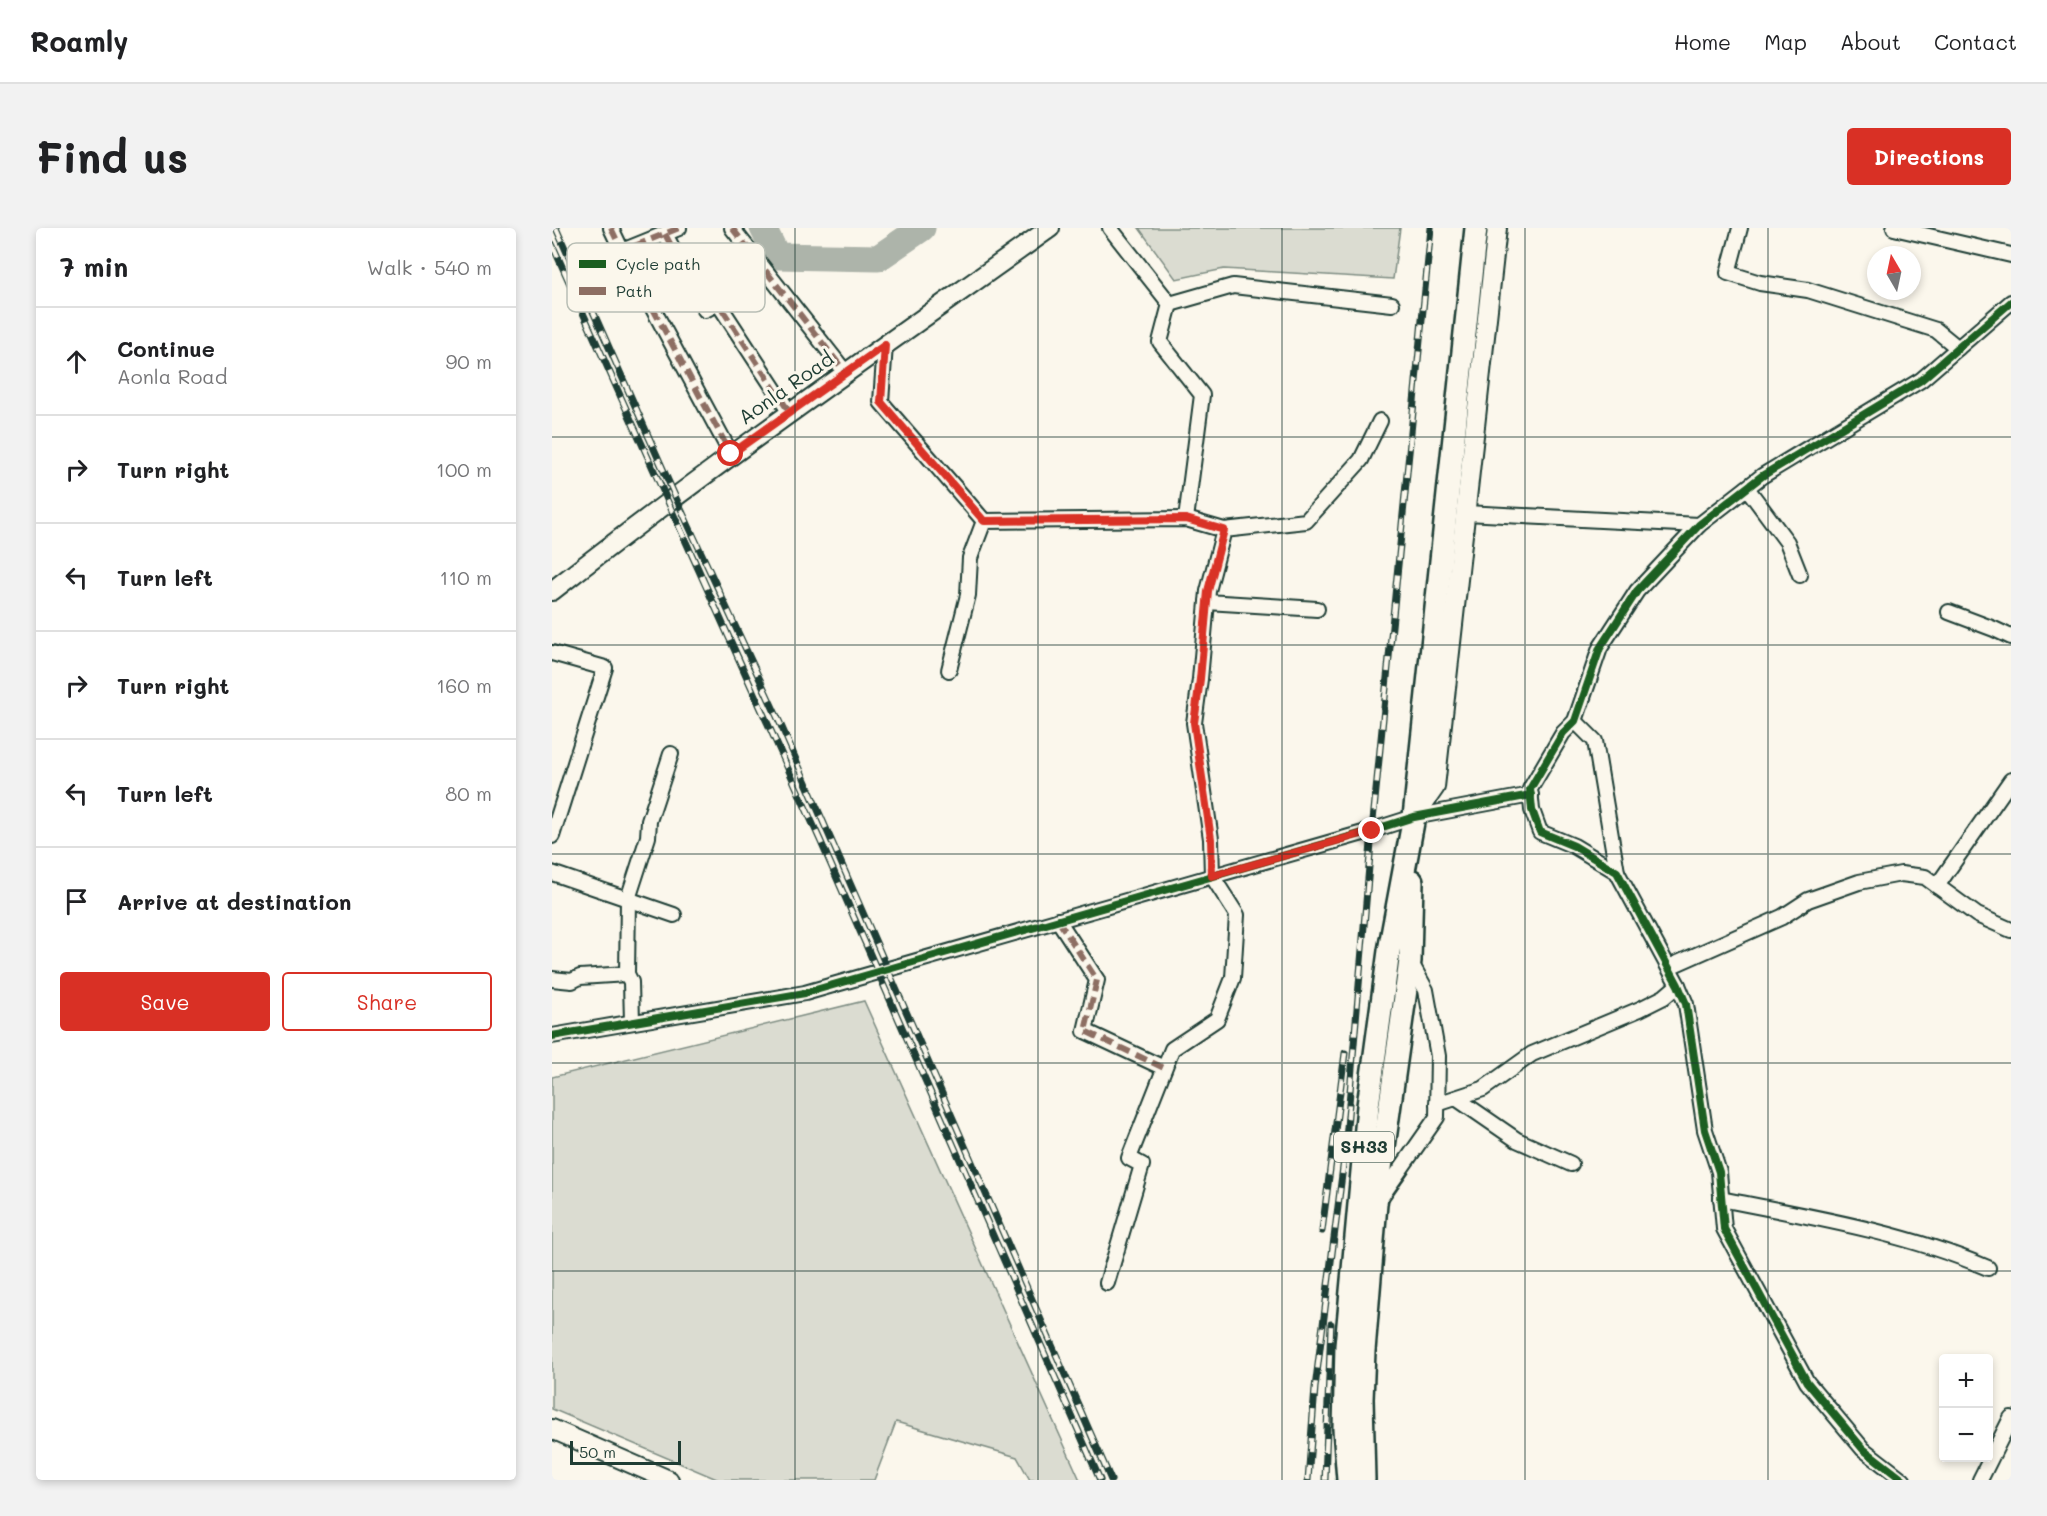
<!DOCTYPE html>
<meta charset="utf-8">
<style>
body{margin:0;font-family:Mali,sans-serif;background:#f2f2f2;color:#202124}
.controls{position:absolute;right:18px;bottom:18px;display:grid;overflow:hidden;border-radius:6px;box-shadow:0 3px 9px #0003}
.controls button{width:54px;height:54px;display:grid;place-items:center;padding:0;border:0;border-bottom:2px solid #e0e0e0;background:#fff;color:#202124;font:30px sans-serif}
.compass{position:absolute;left:1315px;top:18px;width:54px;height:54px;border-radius:50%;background:#fff;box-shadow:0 3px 9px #0003;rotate:351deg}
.scale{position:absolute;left:18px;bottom:15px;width:111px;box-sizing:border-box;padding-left:6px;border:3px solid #1f3d34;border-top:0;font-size:16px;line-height:21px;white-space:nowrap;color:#1f3d34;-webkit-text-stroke:4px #fbf7ec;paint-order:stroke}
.stop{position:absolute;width:18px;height:18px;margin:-14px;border:4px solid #d93025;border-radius:50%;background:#fff}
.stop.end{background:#d93025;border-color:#fff;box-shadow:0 2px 6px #0008}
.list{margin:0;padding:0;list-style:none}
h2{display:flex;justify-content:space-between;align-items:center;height:78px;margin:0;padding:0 24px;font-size:26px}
h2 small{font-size:20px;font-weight:400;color:#757577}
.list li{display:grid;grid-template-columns:39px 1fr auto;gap:18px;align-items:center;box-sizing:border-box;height:108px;padding:0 24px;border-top:2px solid #e0e0e0}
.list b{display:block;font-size:22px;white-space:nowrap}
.list p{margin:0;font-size:20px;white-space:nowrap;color:#757577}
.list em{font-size:20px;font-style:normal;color:#757577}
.actions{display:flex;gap:12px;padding:18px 24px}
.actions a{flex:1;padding:14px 0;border:2px solid #d93025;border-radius:6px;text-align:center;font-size:21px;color:#d93025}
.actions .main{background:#d93025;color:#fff}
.icon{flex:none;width:33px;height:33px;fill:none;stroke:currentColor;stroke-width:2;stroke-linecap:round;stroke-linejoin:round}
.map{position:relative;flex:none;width:1459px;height:1252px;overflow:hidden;border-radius:6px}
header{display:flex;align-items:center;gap:36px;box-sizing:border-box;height:84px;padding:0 30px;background:#fff;border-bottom:2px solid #e0e0e0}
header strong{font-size:28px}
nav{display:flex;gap:33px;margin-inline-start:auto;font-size:21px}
.intro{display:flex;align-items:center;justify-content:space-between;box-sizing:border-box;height:144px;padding:0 36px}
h1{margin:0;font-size:42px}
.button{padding:15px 27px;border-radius:6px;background:#d93025;color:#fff;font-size:21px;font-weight:700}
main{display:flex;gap:36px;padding:0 36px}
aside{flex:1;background:#fff;border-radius:6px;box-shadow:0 3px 9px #0003}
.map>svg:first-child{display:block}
.green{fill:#dbdcd1;stroke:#7d8c82;stroke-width:1.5}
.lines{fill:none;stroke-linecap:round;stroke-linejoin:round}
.river{stroke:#adb4aa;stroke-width:27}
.street-casing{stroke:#1f3d34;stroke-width:18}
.secondary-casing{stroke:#1f3d34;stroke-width:22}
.primary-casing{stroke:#1f3d34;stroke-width:26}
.street{stroke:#fbf7ec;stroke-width:14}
.secondary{stroke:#fbf7ec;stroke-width:18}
.primary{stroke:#fbf7ec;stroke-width:21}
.rail-casing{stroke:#1f3d34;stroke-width:7}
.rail{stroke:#fbf7ec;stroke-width:4.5;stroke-dasharray:14;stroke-linecap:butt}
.quiet{stroke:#8d6e63;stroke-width:6;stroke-dasharray:12 6;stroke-linecap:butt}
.cycleway-casing{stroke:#fbf7ec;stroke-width:11}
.cycleway{stroke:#1b5e20;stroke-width:8}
.route{stroke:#d93025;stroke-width:8}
.grid{fill:none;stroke:#1f3d34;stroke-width:1.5;stroke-opacity:0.55}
.labels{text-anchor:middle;stroke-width:6;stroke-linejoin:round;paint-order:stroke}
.shield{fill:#fbf7ec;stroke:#61756b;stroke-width:1.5}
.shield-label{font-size:18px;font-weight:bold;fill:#1f3d34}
.street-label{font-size:20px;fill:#1f3d34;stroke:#fbf7ec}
.key{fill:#fbf7ec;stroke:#b9bfb5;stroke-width:1.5}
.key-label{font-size:16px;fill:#1f3d34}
</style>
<header>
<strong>Roamly</strong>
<nav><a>Home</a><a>Map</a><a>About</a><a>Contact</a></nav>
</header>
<div class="intro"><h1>Find us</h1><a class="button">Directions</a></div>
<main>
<aside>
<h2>7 min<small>Walk · 540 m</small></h2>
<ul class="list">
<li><svg class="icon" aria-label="ahead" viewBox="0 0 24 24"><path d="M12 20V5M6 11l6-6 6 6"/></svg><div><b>Continue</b><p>Aonla Road</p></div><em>90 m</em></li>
<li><svg class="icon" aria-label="right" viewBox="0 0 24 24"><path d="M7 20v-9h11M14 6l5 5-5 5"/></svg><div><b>Turn right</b></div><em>100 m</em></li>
<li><svg class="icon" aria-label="left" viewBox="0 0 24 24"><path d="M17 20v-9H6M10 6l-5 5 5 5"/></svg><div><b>Turn left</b></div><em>110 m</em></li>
<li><svg class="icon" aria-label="right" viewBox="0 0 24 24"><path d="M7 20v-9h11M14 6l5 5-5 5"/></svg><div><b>Turn right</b></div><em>160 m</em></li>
<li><svg class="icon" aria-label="left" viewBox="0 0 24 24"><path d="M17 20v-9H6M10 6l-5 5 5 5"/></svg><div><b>Turn left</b></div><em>80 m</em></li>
<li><svg class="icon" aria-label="arrive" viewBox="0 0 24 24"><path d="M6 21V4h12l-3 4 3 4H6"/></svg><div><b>Arrive at destination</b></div></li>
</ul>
<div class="actions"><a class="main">Save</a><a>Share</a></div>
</aside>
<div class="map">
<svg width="1459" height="1252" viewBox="0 0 1459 1252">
<rect width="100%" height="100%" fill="#fbf7ec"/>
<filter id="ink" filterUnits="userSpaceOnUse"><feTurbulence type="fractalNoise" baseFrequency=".0167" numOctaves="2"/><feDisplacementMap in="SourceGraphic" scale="12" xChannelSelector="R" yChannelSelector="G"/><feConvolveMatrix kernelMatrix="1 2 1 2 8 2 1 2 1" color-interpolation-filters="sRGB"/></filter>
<g filter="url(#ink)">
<!-- green -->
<g class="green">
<polygon points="587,0 848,0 841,51 672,41 624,51"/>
<polygon points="312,773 528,1252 478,1252 465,1229 344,1194 322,1252 167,1252 0,1181 0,849"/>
</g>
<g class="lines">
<!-- river -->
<polyline class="river" points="211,0 225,28 326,30 370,0"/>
<!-- street casing -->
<g class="street-casing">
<g id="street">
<polyline points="59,0 70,23"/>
<polyline points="127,0 70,23 179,226"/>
<polyline points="180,0 294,145"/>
<polyline points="558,0 618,76 681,58 840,76"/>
<polyline points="1188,0 1176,45 1208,55 1256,62 1384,102 1406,120"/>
<polyline points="1342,0 1459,27"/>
<polyline points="113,6 153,82 166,75 238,185"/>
<polyline points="618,76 608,114 650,167 634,291"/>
<polyline points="333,117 329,174 432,293 634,291 672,302 754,293 809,232 828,193"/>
<polyline points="1195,260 1235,314 1248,347"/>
<polyline points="914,285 1147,297"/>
<polyline points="655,374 765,381"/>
<polyline points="1397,384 1442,401 1459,409"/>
<polyline points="0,425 53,440 0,608"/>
<polyline points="397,442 416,367 418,330 432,293"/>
<polyline points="1023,493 1043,513 1065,644"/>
<polyline points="0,645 122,687"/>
<polyline points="1385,658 1459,552"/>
<polyline points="506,692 545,752 533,803 612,840"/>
<polyline points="1117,739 1230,689 1256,672 1307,654 1349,646 1373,649 1425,687 1459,702"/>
<polyline points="0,751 20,753 28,749 75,746"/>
<polyline points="80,794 79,754 75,746 76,671 96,609 97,593 119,526"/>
<polyline points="0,808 253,765 818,603 862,589 979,567"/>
<polyline points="904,870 965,912 1019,936"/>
<polyline points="885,876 931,861 980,826 1088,781 1112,769 1126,757"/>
<path d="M1169,971C1260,989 1351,1004 1436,1040"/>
<polyline points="827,972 885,889 886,828 874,762 858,733"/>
<polyline points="555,1055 590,937 577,930 620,821 665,791 681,750 685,687 660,648 659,611 642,495 648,451 656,363 672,302"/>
<polyline points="1351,1252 1311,1221 1255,1154 1172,1001 1167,944 1153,902 1134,776 1126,757 1065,644 1022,618 988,604 980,582 978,561 1011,505 1023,493 1048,420 1085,363 1147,297 1210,248 1369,152 1459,74"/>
<polyline points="1428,1252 1459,1190"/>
</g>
</g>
<!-- secondary casing -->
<g class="secondary-casing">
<g id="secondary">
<path d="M0,363C162,236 331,119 498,0"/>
<polyline points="862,589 883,559 945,0"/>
<polyline points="0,1201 117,1252"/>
</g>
</g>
<!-- primary casing -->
<g class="primary-casing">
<g id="primary">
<polyline points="796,1252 792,1201 794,1118 816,878 837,723 862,589 924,0"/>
<polyline points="812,1252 810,1171 812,1123 824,976 858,733 860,653"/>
</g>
</g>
<!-- street -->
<use href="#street" class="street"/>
<!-- secondary -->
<use href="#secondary" class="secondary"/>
<!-- primary -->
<use href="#primary" class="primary"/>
<!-- rail casing -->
<g class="rail-casing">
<g id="rail">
<polyline points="4,0 123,268 228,495 559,1252"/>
<polyline points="0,16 269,614 548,1252"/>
<polyline points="770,1003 793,825"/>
<polyline points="756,1252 763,1160 793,923 820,603 879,0"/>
<polyline points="773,1252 779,1096"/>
</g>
</g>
<!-- rail -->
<use href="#rail" class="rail"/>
<!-- quiet -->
<g class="quiet">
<polyline points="59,0 70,23"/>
<polyline points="127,0 70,23 179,226"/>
<polyline points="180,0 294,145"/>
<polyline points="113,6 153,82 166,75 238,185"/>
<polyline points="506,692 545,752 533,803 612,840"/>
</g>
<!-- cycleway casing -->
<g class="cycleway-casing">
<g id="cycleway">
<polyline points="0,808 253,765 818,603 862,589 979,567"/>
<polyline points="1351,1252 1311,1221 1255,1154 1172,1001 1167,944 1153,902 1134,776 1126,757 1065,644 1022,618 988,604 980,582 978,561 1011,505 1023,493 1048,420 1085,363 1147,297 1210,248 1369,152 1459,74"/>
</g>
</g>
<!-- cycleway -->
<use href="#cycleway" class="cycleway"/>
</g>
</g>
<g class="lines" filter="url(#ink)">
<!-- route -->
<polyline class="route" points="179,226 333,117 329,174 432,293 634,291 672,302 656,363 648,451 642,495 659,611 660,648 820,603"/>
</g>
<!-- grid -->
<path class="grid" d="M243,0V1252M486,0V1252M730,0V1252M973,0V1252M1216,0V1252M0,209H1459M0,417H1459M0,626H1459M0,835H1459M0,1043H1459"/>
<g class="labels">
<!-- shield labels -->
<rect class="shield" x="782" y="904" width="60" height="30" rx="4.5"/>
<g class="shield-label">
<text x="812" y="925">SH33</text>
</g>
<!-- street labels -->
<g class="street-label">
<text transform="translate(234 160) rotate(-35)" y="7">Aonla Road</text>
</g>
</g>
<!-- legend -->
<rect x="15" y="15" width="198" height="69" rx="9" class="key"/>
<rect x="27" y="32" width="27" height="8" fill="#1b5e20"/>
<rect x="27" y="59" width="27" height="8" fill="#8d6e63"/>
<g class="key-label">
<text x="64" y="42">Cycle path</text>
<text x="64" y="69">Path</text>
</g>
</svg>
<div class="controls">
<button>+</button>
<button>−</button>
</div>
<svg class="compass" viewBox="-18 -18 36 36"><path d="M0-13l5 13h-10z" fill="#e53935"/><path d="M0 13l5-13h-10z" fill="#757577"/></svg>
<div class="scale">50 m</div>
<div class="stop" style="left:179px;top:226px"></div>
<div class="stop end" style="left:820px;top:603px"></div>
</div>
</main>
